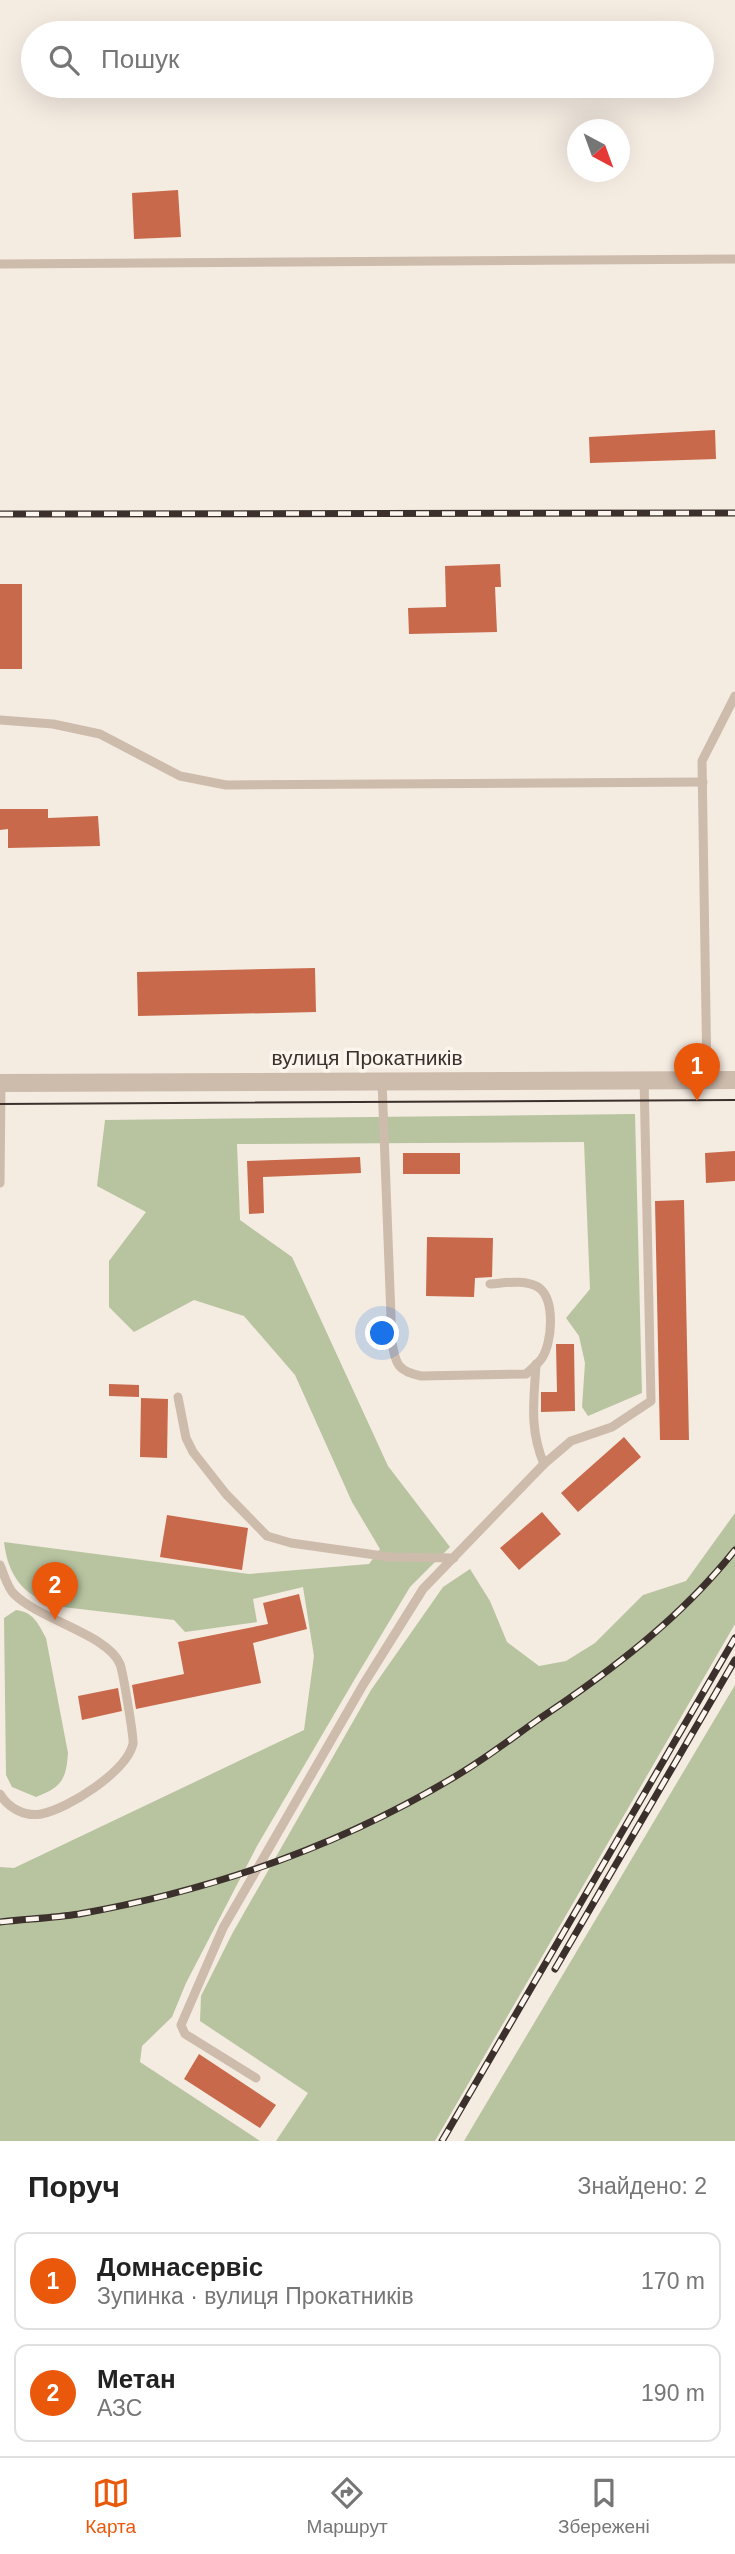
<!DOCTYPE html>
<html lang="uk">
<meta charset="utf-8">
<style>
body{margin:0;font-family:Helvetica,sans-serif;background:#f6f6f6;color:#222}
.compass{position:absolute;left:567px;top:119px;width:63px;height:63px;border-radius:50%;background:#fff;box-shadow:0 7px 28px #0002;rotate:139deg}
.you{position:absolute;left:383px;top:1334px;width:24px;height:24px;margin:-18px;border:5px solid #fff;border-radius:50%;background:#1a73e8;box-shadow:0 0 0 10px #1a73e833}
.badge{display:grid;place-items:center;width:46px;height:46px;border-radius:50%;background:#ea580c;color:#fff;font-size:23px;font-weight:700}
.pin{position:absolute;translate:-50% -58px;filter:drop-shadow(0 2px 4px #0008)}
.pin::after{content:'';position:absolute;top:37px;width:24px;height:21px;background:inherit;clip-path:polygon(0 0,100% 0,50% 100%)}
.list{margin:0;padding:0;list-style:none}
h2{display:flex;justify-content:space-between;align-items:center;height:91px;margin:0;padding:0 28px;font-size:30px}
h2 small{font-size:23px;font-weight:400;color:#767676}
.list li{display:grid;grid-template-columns:46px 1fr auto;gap:21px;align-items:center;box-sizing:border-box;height:98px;margin:0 14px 14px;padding:0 14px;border:2px solid #e0e0e0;border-radius:14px}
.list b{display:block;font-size:26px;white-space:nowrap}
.list p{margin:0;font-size:23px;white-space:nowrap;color:#767676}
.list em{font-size:23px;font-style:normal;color:#767676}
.icon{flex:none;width:38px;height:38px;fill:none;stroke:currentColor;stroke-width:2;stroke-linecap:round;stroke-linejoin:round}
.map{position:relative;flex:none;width:735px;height:2141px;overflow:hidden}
.search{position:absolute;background:#fff;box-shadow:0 7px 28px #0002;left:21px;right:21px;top:21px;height:77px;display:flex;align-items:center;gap:18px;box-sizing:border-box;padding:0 24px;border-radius:38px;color:#767676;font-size:26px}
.sheet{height:315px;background:#fff}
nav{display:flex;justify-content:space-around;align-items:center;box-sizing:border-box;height:98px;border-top:2px solid #e0e0e0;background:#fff;font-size:19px;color:#767676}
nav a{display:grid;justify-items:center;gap:4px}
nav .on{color:#ea580c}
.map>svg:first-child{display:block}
.green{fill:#b8c4a0}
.building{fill:#c8694b}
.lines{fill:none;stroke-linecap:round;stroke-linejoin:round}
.lane{stroke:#cdbbac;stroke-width:9}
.street{stroke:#cdbbac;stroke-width:18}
.tram{stroke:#3b302b;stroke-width:2}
.rail-casing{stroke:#3b302b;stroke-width:7}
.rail{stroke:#fbf5ee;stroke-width:4.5;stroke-dasharray:13;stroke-linecap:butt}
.labels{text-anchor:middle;stroke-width:7;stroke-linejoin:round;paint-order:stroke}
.street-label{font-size:21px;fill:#3b302b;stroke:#fbf5ee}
</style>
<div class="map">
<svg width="735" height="2141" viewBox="0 0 735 2141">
<rect width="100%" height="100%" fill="#f4ebe1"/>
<!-- green -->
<g class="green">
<path d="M635,1114L642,1393L588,1416L582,1407L585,1363L579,1336L566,1318L590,1289L584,1142L237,1144L240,1220L292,1257L388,1466L450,1547L410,1587L356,1677L257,1846L186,1983L172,2017L142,2046L140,2062L260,2141H0V1867L14,1868L304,1730L314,1656L303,1587L253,1599L257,1622L185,1632L174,1620L54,1606C22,1594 8,1575 4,1542L249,1574L369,1564L380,1549L352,1502L295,1375L244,1316L194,1300L134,1332L109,1307V1261L146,1212L97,1186L105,1120Z"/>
<polygon points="735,1513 735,1624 435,2141 276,2141 308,2093 200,2021 201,1996 232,1934 371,1690 443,1587 470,1569 490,1601 507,1642 539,1666 566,1661 595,1643 643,1595 686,1581"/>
<path d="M16,1610C33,1612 38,1623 46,1638L68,1753C66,1781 61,1787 36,1797L12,1787L6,1775L4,1618Z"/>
<polygon points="735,1685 735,2141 464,2141"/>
</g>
<!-- building -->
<g class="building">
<polygon points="178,190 181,237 134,239 132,193"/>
<polygon points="715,430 716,459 590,463 589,437"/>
<polygon points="500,564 501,587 495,587 497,632 409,634 408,608 446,607 445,566"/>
<rect x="0" y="584" width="22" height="85"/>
<polygon points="0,809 48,809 48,818 98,816 100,846 8,848 8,829 0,830"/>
<polygon points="315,968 316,1012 138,1016 137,972"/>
<polygon points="735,1151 735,1181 706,1183 705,1153"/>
<rect x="403" y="1153" width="57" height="21"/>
<polygon points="360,1157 361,1173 263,1177 264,1213 249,1214 247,1161"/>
<polygon points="684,1200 689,1440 660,1440 655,1201"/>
<polygon points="427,1237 493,1238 492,1277 475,1278 474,1297 426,1296"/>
<polygon points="556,1344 574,1344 575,1411 541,1412 541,1392 557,1392"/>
<polygon points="109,1384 139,1385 139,1397 109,1396"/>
<polygon points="141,1398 168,1399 167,1458 140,1457"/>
<polygon points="624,1437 641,1457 578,1512 561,1493"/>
<polygon points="542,1512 561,1534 519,1570 500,1548"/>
<polygon points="167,1515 248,1528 242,1570 160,1557"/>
<polygon points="299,1594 307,1629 253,1643 261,1683 136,1709 132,1685 184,1674 178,1642 268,1624 263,1603"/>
<polygon points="118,1688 122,1711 82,1720 78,1696"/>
<polygon points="199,2054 276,2105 260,2128 184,2079"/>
</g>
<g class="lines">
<!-- lane -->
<g class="lane">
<polyline points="0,264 735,259"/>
<polyline points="0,720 53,724 100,734 180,776 226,785 703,782"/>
<polyline points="707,1079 702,761 735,696"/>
<path d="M382,1081L392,1343C396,1365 398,1371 421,1376L526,1374C531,1369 538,1364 542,1358C552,1343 556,1299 538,1287C524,1279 506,1283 490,1284"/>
<polyline points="0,1183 1,1083"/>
<path d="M536,1364C534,1400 529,1429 544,1464"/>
<polyline points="178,1397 186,1438 193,1452 226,1494 267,1536 291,1543 390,1557 454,1558"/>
<path d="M0,1565C4,1574 7,1587 14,1594C40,1620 107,1634 120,1664C123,1672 134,1738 133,1744C126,1772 68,1809 41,1814C25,1817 8,1808 0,1794"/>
<polyline points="256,2078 185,2034 181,2025 223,1928 363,1685 423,1589 544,1464 571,1441 612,1427 651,1401 644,1078"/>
</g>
<!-- street -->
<polyline class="street" points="0,1083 735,1080"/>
<!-- tram -->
<polyline class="tram" points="0,1104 735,1100"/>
<!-- rail casing -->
<g class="rail-casing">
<g id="rail">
<polyline points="0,514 735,513"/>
<path d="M0,1922C26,1919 53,1918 79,1914C214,1890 338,1847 456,1776C485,1759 512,1738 539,1719C611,1671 681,1618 735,1550"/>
<polyline points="555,1969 735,1660"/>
<polyline points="442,2141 735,1638"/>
</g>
</g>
<!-- rail -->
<use href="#rail" class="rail"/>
</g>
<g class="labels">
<!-- street labels -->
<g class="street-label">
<text x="367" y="1065">вулиця Прокатників</text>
</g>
</g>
</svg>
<svg class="compass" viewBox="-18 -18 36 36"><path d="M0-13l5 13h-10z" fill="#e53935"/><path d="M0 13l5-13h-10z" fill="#767676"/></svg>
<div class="you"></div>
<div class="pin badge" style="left:697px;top:1101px">1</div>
<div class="pin badge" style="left:55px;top:1620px">2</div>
<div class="search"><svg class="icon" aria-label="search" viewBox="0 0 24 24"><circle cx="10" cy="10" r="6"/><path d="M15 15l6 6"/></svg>Пошук</div>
</div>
<section class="sheet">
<h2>Поруч<small>Знайдено: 2</small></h2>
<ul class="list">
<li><span class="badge">1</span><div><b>Домнасервіс</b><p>Зупинка · вулиця Прокатників</p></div><em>170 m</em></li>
<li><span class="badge">2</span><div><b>Метан</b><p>АЗС</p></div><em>190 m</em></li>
</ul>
</section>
<nav>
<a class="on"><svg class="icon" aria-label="map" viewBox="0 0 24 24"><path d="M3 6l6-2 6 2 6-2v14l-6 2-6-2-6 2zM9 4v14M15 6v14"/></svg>Карта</a>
<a><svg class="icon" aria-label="directions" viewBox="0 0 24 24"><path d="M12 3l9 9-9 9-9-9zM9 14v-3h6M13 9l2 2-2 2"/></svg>Маршрут</a>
<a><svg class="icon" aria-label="saved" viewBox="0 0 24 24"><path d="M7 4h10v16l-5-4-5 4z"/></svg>Збережені</a>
</nav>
